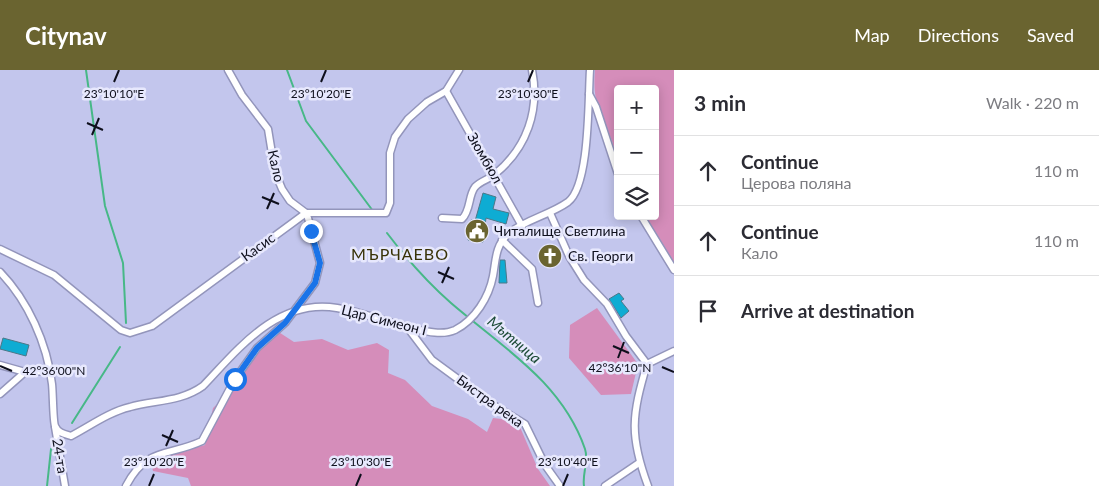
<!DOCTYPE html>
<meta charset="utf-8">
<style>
body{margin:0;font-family:Lato,sans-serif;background:#f2f2f3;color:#2b2b33}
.controls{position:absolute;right:15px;top:15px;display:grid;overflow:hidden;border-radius:5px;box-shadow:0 2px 12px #0003}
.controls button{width:45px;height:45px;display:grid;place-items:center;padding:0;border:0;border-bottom:1px solid #e1e1e2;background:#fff;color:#2b2b33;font:25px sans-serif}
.stop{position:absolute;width:15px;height:15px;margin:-11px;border:4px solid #1a73e8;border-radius:50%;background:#fff}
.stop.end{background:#1a73e8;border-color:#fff;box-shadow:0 1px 5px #0008}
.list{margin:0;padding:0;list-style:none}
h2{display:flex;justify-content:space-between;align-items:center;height:65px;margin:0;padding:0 20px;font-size:21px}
h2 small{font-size:16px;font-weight:400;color:#7c7c81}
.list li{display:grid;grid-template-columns:32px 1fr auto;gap:15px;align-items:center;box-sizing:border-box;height:70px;padding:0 20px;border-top:1px solid #e1e1e2}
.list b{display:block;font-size:19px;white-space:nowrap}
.list p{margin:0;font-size:16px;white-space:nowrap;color:#7c7c81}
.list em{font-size:16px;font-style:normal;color:#7c7c81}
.icon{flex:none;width:28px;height:28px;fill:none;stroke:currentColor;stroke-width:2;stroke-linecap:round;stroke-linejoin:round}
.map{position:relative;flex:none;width:674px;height:416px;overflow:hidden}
header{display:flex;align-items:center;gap:30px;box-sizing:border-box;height:70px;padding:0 25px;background:#6a6430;color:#fff}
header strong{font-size:24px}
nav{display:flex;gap:28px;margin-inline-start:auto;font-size:18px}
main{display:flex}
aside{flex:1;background:#fff}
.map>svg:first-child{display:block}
.green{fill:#d58dba}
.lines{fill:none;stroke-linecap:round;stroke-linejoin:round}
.stream{stroke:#47b887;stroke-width:2}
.building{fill:#0eacd3;stroke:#4b7888}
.minor-casing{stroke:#9395bb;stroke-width:9}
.minor{stroke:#fff;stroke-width:6}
.route{stroke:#1a73e8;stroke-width:6}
.ticks{fill:none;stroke:#0e0f1c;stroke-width:2}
.labels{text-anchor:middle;stroke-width:5;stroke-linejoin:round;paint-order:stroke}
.street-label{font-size:14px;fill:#0e0f1c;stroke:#e7e8fd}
.poi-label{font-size:14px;fill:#0e0f1c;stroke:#e7e8fd;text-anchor:start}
.water-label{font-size:15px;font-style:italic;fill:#1d4b37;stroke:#e7e8fd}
.quarter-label{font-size:16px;letter-spacing:1px;fill:#383207;stroke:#e7e8fd}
.ticks-label{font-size:12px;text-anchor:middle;fill:#0e0f1c;stroke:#e7e8fd;stroke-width:5;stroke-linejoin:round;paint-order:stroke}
</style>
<header>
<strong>Citynav</strong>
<nav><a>Map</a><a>Directions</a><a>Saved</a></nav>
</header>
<main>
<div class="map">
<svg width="674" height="416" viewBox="0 0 674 416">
<rect width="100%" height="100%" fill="#c3c6ed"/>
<!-- green -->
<g class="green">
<path d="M595,0H674V199L666,180L639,146H655V19H618V94C614,87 615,79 612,71C601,42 592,34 595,0Z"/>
<polygon points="597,238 638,294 631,324 601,325 569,288 570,255"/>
<polygon points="274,259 294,272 322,269 348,280 377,273 389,280 388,303 405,310 432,336 468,349 487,362 493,348 510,350 520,357 538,399 550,416 191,416 188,408 153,401 151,393 153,389 205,375 213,338 233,319 245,295"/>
</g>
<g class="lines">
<!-- stream -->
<g class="stream">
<polyline points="86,0 105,136 123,193 126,253"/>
<polyline points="287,0 306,51 373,141"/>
<path d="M387,163C406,188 427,212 451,233C502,277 562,312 585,379C589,391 582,404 584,416"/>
<polyline points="72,353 120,277"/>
<polyline points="47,416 51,379"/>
</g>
</g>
<!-- building -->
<g class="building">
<polygon points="483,123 496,127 493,139 509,143 506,154 486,148 483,172 468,170 471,150 475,151"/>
<polygon points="500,190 505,190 507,213 499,213"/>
<polygon points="619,223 624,229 621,231 629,241 621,248 609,229"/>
<polygon points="3,268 29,275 26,286 0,279"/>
</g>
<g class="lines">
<!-- minor casing -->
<g class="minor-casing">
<g id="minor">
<polyline points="446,21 522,156"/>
<polyline points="589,24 596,37 618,104"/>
<path d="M550,143L569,186L584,210L607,234L626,266L647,294C632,345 629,365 648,416"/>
<polyline points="641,146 674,200"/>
<path d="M442,148L462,149C471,140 468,126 475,117C480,111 490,109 495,104C527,78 540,40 532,0"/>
<polyline points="502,170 532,199 538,233"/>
<polyline points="0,179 54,205 121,260 130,263 152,256 306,143 386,143 390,133 390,83 395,67 408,49 427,32 446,21 459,0"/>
<path d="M0,202C28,231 47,273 52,314C53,322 53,351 55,356C58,363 64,364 71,366C90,356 109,342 130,337C155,330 181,332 203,316C239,278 278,228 337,238C362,242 386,252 411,258C424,261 442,266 455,260C475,250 489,227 493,206C496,190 495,176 508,164C524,150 550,145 568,132C590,115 588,29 590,0"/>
<polyline points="407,257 432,290 492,334 525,354 545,395 560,416"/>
<polyline points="647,294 674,281"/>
<polyline points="0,295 25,302 50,301"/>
<polyline points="0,324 25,302"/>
<polyline points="55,357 65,416"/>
<path d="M126,416C147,376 168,387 202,371L235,309L257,278L285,253L315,213L320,193L308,148L306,143L290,131L282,119L275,102L268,59L242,25L228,0"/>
<polyline points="605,416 639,393"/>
</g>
</g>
<!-- minor -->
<use href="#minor" class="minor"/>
</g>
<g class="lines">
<!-- route -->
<polyline class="route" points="235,309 257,278 285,253 315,213 320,193 311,161"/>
</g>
<!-- ticks -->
<path class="ticks" d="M114,12L119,0M321,12L326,0M528,12L533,0M87,53L103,60M92,65L99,48M262,127L279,134M267,139L274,123M438,202L454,209M442,213L449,197M613,276L629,283M618,288L624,272M0,296L12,301M662,297L674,302M162,365L178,372M166,376L173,360M149,416L154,404M356,416L361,404M563,416L568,404"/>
<!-- icons -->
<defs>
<g id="civic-disc" transform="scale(1.25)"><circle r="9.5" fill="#6a6430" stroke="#e7e8fd"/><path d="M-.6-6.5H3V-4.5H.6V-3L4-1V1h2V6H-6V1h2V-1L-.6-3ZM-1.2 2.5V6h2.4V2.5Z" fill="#fff"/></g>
<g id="church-disc" transform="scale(1.25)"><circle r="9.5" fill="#6a6430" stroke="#e7e8fd"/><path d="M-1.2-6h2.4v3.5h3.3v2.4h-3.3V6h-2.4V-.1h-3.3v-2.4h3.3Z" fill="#fff"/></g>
</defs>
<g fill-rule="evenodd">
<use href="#civic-disc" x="477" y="161"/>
<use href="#church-disc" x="550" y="186"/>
</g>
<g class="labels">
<!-- street labels -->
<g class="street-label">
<text transform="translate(485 88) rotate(60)" y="5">Зюмбюл</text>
<text transform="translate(276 96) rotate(77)" y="5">Кало</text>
<text transform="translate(258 177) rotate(-36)" y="5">Касис</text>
<text transform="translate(384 250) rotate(14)" y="5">Цар Симеон I</text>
<text transform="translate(490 331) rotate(36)" y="5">Бистра река</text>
<text transform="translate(60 386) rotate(81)" y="5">24-та</text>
</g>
<!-- poi labels -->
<g class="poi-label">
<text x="494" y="166">Читалище Светлина</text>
<text x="568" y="191">Св. Георги</text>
</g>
<!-- water labels -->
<g class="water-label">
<text transform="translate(514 270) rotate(40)" y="5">Мътница</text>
</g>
<!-- quarter labels -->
<g class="quarter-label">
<text x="400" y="190">МЪРЧАЕВО</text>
</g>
</g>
<g class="ticks-label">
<text x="114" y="28">23°10'10"E</text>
<text x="321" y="28">23°10'20"E</text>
<text x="528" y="28">23°10'30"E</text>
<text x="620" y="302">42°36'10"N</text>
<text x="54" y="305">42°36'00"N</text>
<text x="154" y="396">23°10'20"E</text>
<text x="361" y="396">23°10'30"E</text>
<text x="568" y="396">23°10'40"E</text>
</g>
</svg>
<div class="controls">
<button>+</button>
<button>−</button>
<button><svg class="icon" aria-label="layers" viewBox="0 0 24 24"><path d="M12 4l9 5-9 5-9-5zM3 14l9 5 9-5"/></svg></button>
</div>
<div class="stop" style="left:235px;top:309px"></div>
<div class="stop end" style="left:311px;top:161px"></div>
</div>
<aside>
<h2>3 min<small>Walk · 220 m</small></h2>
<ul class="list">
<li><svg class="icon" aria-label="ahead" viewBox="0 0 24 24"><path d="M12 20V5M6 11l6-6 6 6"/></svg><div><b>Continue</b><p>Церова поляна</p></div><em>110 m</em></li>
<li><svg class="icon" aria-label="ahead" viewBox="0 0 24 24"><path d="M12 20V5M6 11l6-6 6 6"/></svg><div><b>Continue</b><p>Кало</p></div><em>110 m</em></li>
<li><svg class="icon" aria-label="arrive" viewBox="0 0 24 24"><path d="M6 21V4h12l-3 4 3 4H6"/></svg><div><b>Arrive at destination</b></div></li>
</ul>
</aside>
</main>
